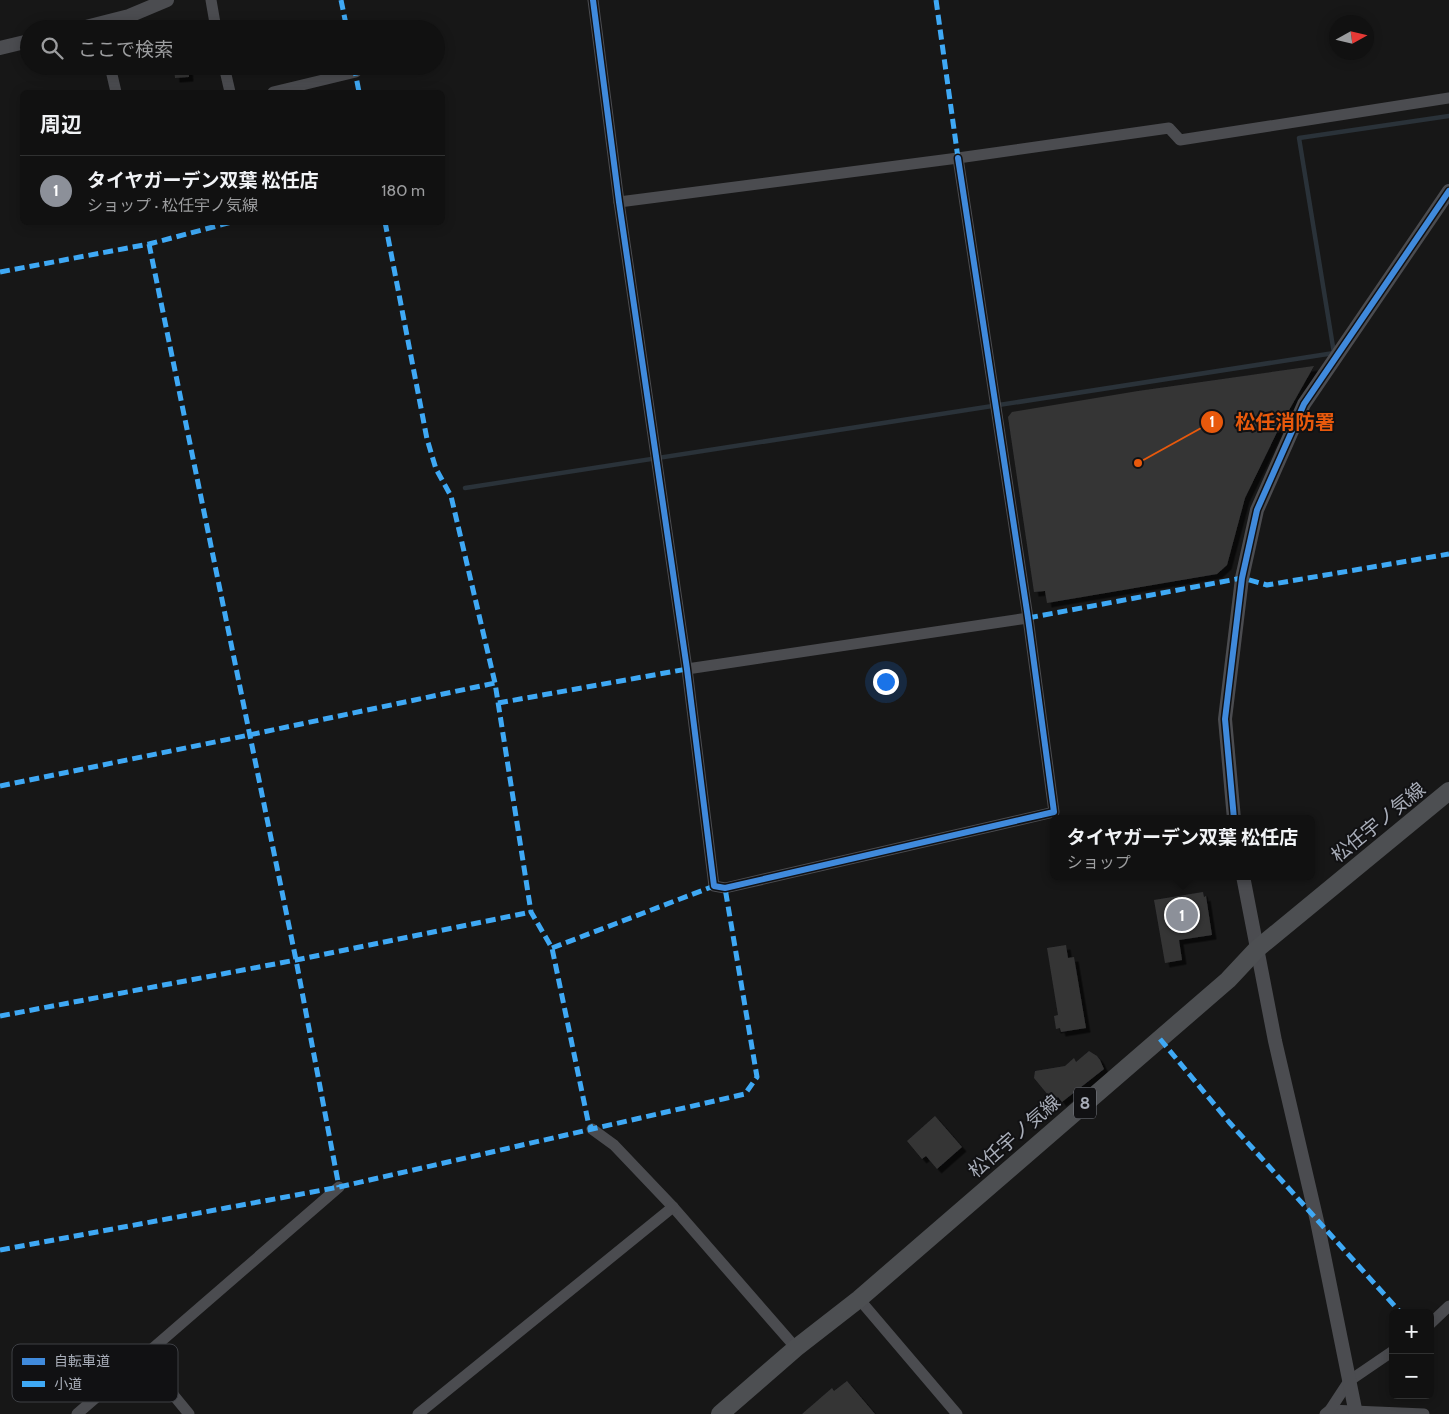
<!DOCTYPE html>
<html lang="ja">
<meta charset="utf-8">
<style>
body{margin:0;font-family:Cabin,"Noto Sans JP",sans-serif;background:#1e1f1f;color:#f1f3f6}
.controls{position:absolute;right:15px;bottom:15px;display:grid;overflow:hidden;border-radius:8px;box-shadow:0 2px 12px #0003}
.controls button{width:45px;height:45px;display:grid;place-items:center;padding:0;border:0;border-bottom:1px solid #303131;background:#111;color:#f1f3f6;font:25px sans-serif}
.compass{position:absolute;left:1329px;top:15px;width:45px;height:45px;border-radius:50%;background:#111;box-shadow:0 2px 12px #0003;rotate:82deg}
.you{position:absolute;left:885px;top:681px;width:18px;height:18px;margin:-12px;border:4px solid #fff;border-radius:50%;background:#1a73e8;box-shadow:0 0 0 8px #1a73e833}
.badge{display:grid;place-items:center;width:32px;height:32px;border-radius:50%;background:#8c9099;color:#fff;font-size:16px;font-weight:700}
.pin{position:absolute;translate:-50% -50%;border:2px solid #fff;box-shadow:0 1px 5px #0006}
.popup{position:absolute;left:1050px;top:815px;width:265px;height:65px;box-sizing:border-box;display:grid;place-content:center;border-radius:8px;background:#111;filter:drop-shadow(0 1px 4px #0005);font-size:16px;white-space:nowrap;color:#9c9d9f}
.popup b{font-size:19px;color:#f1f3f6}
.popup::after{content:'';position:absolute;left:50%;top:100%;margin-left:-10px;border:10px solid transparent;border-top-color:#111}
.list{margin:0;padding:0;list-style:none}
h2{display:flex;justify-content:space-between;align-items:center;height:65px;margin:0;padding:0 20px;font-size:21px}
h2 small{font-size:16px;font-weight:400;color:#9c9d9f}
.list li{display:grid;grid-template-columns:32px 1fr auto;gap:15px;align-items:center;box-sizing:border-box;height:70px;padding:0 20px;border-top:1px solid #303131}
.list b{display:block;font-size:19px;white-space:nowrap}
.list p{margin:0;font-size:16px;white-space:nowrap;color:#9c9d9f}
.list em{font-size:16px;font-style:normal;color:#9c9d9f}
.icon{flex:none;width:28px;height:28px;fill:none;stroke:currentColor;stroke-width:2;stroke-linecap:round;stroke-linejoin:round}
.map{position:relative;flex:none;width:1449px;height:1414px;overflow:hidden}
.search{position:absolute;background:#111;box-shadow:0 2px 12px #0003;left:20px;top:20px;width:425px;height:55px;display:flex;align-items:center;gap:12px;box-sizing:border-box;padding:0 18px;border-radius:28px;color:#9c9d9f;font-size:19px}
.panel{position:absolute;background:#111;box-shadow:0 2px 12px #0003;left:20px;top:90px;width:425px;height:135px;border-radius:8px}
.map>svg:first-child{display:block}
.lines{fill:none;stroke-linecap:round;stroke-linejoin:round}
.stream{stroke:#2a3239;stroke-width:4.5}
.building{fill:#353536;filter:url(#shadow)}
.minor{stroke:#4b4c50;stroke-width:11}
.tertiary{stroke:#4b4c50;stroke-width:14}
.primary{stroke:#4d4f52;stroke-width:18}
.quiet{stroke:#3fa9f5;stroke-width:5;stroke-dasharray:10 5;stroke-linecap:butt}
.cycleway-casing{stroke:#111113;stroke-width:9}
.cycleway{stroke:#408adc;stroke-width:6}
.labels{text-anchor:middle;stroke-width:4;stroke-linejoin:round;paint-order:stroke}
.shield{fill:#111113;stroke:#7b7e86;stroke-width:1}
.shield-label{font-size:18px;font-weight:bold;fill:#a8adb8}
.street-label{font-size:19px;fill:#a8adb8;stroke:#111113}
.key{fill:#111113;stroke:#3e4045;stroke-width:1}
.key-label{font-size:14px;fill:#a8adb8}
.leader{fill:none;stroke:#e8590c;stroke-width:2}
.callout-dot{fill:#e8590c;stroke:#111113;stroke-width:2}
.mark-label{font-size:15px;text-anchor:middle;font-weight:bold;fill:#fff}
.callout-label{font-size:20px;text-anchor:middle;font-weight:bold;fill:#e8590c;stroke:#111113;stroke-width:4;stroke-linejoin:round;paint-order:stroke}
</style>
<div class="map">
<svg width="1449" height="1414" viewBox="0 0 1449 1414">
<defs>
<filter id="shadow"><feDropShadow dx="4.5" dy="4.5" stdDeviation="0" flood-color="#0009"/></filter>
</defs>
<rect width="100%" height="100%" fill="#171717"/>
<g class="lines">
<!-- stream -->
<polyline class="stream" points="465,488 1334,353 1299,138 1449,116"/>
</g>
<!-- building -->
<g class="building">
<polygon points="174,66 188,66 189,77 175,78"/>
<polygon points="1314,366 1279,428 1245,498 1227,565 1217,574 1047,603 1045,591 1034,592 1008,417 1012,412 1138,391"/>
<polygon points="1203,892 1204,897 1206,896 1212,935 1179,940 1182,960 1165,963 1154,900"/>
<polygon points="1066,945 1068,958 1074,957 1086,1028 1061,1032 1060,1028 1056,1029 1054,1016 1058,1015 1047,948"/>
<polygon points="1089,1051 1097,1056 1100,1060 1104,1069 1062,1102 1058,1097 1053,1101 1034,1078 1035,1071 1065,1066 1074,1058 1076,1062"/>
<polygon points="935,1116 962,1147 937,1169 926,1156 922,1159 907,1141"/>
<polygon points="847,1381 875,1414 802,1414 832,1388 834,1391"/>
</g>
<g class="lines">
<!-- minor -->
<g class="minor">
<polyline points="211,0 216,29"/>
<polyline points="593,0 619,202 687,669 714,886 725,888 1054,812 1028,618 958,158"/>
<polyline points="110,66 116,92"/>
<polyline points="224,66 230,92"/>
<polyline points="273,92 356,72"/>
<polyline points="619,202 958,158 1169,128 1180,140 1449,98"/>
<polyline points="687,669 1028,618"/>
<polyline points="592,1129 614,1145 673,1207 796,1348"/>
<polyline points="859,1299 957,1414"/>
<polyline points="1430,1324 1449,1306"/>
<polyline points="143,1358 189,1414"/>
<polyline points="1330,1410 1424,1414"/>
<polyline points="77,1414 339,1187"/>
<polyline points="418,1414 673,1207"/>
<polyline points="1325,1414 1330,1410 1349,1381 1393,1351"/>
</g>
<!-- tertiary -->
<g class="tertiary">
<polyline points="78,29 129,16 167,0"/>
<polyline points="0,48 29,41"/>
<polyline points="1234,819 1225,719 1242,578 1257,510 1304,404 1449,191"/>
<polyline points="1243,876 1275,1041 1317,1221 1356,1414"/>
</g>
<!-- primary -->
<polyline class="primary" points="720,1414 796,1348 859,1299 1228,980 1257,949 1449,791"/>
<!-- quiet -->
<g class="quiet">
<polyline points="341,0 347,29"/>
<polyline points="936,0 958,158"/>
<polyline points="354,66 359,92"/>
<polyline points="385,222 427,439 436,469 451,496 495,683 531,912 552,948 588,1121 592,1129"/>
<polyline points="149,244 296,960 339,1187"/>
<polyline points="0,272 149,244 232,222"/>
<polyline points="1028,618 1242,578 1267,585 1449,554"/>
<polyline points="498,703 687,669"/>
<polyline points="0,786 249,735 495,683"/>
<polyline points="552,948 714,886"/>
<polyline points="0,1016 296,960 531,912"/>
<polyline points="1160,1039 1229,1122 1401,1313"/>
<polyline points="0,1250 339,1187 745,1094 757,1077 725,888"/>
</g>
<!-- cycleway casing -->
<g class="cycleway-casing">
<g id="cycleway">
<polyline points="593,0 619,202 687,669 714,886 725,888 1054,812 1028,618 958,158"/>
<polyline points="1234,819 1225,719 1242,578 1257,510 1304,404 1449,191"/>
</g>
</g>
<!-- cycleway -->
<use href="#cycleway" class="cycleway"/>
</g>
<g class="labels">
<!-- shield labels -->
<rect class="shield" x="1074" y="1087.5" width="22" height="31" rx="4"/>
<g class="shield-label">
<text x="1085" y="1109">8</text>
</g>
<!-- street labels -->
<g class="street-label">
<text transform="translate(1378 822) rotate(-39)" y="7">松任宇ノ気線</text>
<text transform="translate(1014 1136) rotate(-41)" y="7">松任宇ノ気線</text>
</g>
</g>
<!-- legend -->
<rect x="12" y="1344" width="166" height="58" rx="8" class="key"/>
<rect x="22" y="1358" width="23" height="7" fill="#408adc"/>
<rect x="22" y="1381" width="23" height="6" fill="#3fa9f5"/>
<g class="key-label">
<text x="54" y="1366">自転車道</text>
<text x="54" y="1389">小道</text>
</g>
<!-- callouts -->
<path class="leader" d="M1138 463L1212 422"/>
<g class="callout-dot">
<circle cx="1138" cy="463" r="5"/>
<circle cx="1212" cy="422" r="12"/>
</g>
<g class="mark-label">
<text x="1212" y="427">1</text>
</g>
<g class="callout-label">
<text x="1285" y="429">松任消防署</text>
</g>
</svg>
<div class="controls">
<button>+</button>
<button>−</button>
</div>
<svg class="compass" viewBox="-18 -18 36 36"><path d="M0-13l5 13h-10z" fill="#e53935"/><path d="M0 13l5-13h-10z" fill="#9c9d9f"/></svg>
<div class="you"></div>
<div class="pin badge" style="left:1182px;top:915px">1</div>
<div class="popup"><b>タイヤガーデン双葉 松任店</b>ショップ</div>
<div class="search"><svg class="icon" aria-label="search" viewBox="0 0 24 24"><circle cx="10" cy="10" r="6"/><path d="M15 15l6 6"/></svg>ここで検索</div>
<section class="panel">
<h2>周辺<small></small></h2>
<ul class="list">
<li><span class="badge">1</span><div><b>タイヤガーデン双葉 松任店</b><p>ショップ · 松任宇ノ気線</p></div><em>180 m</em></li>
</ul>
</section>
</div>
